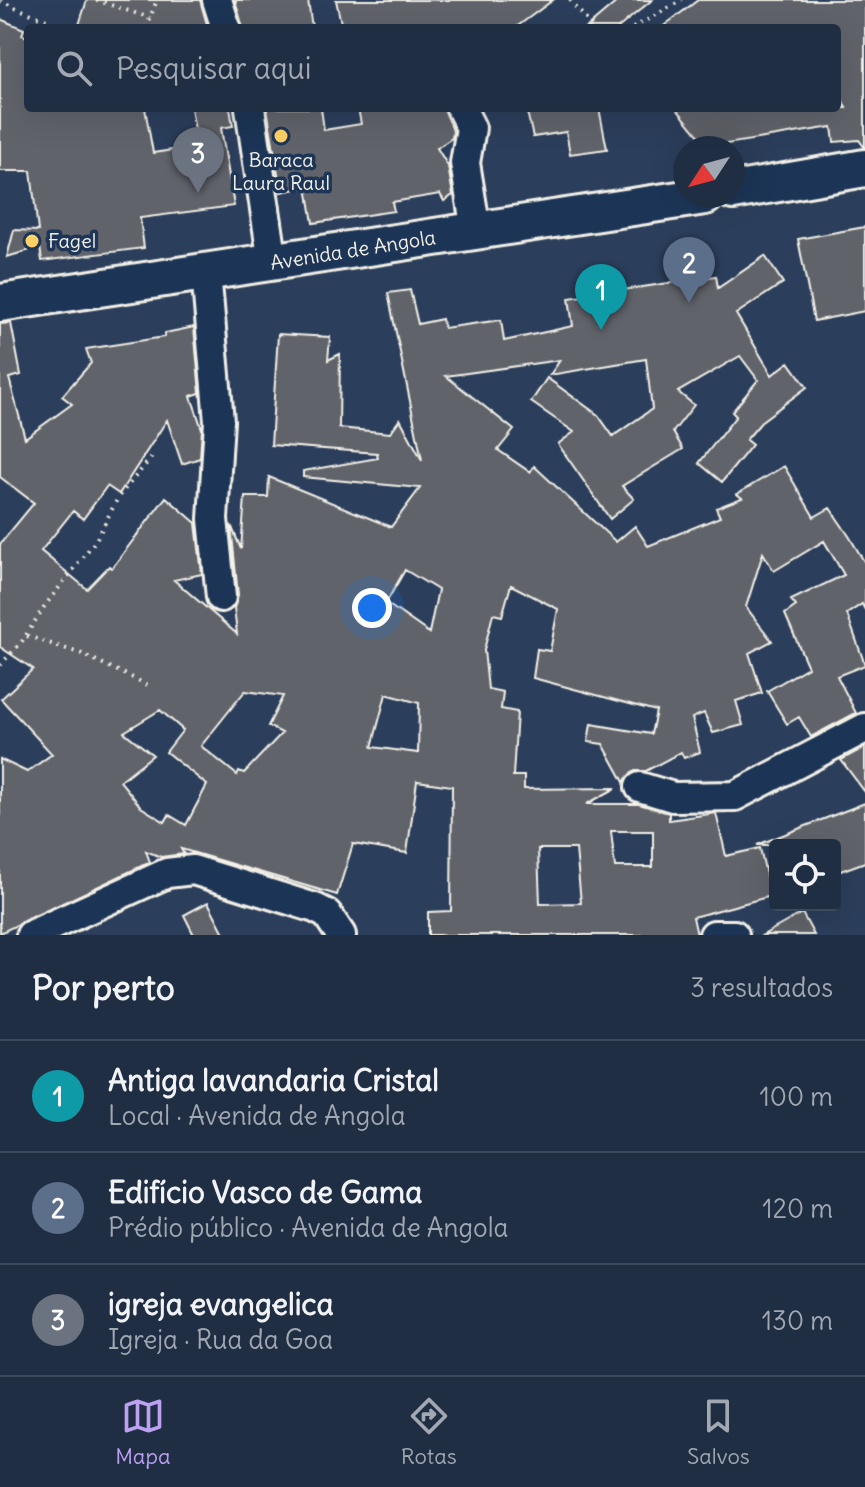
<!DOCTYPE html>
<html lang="pt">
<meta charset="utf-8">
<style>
body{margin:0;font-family:Delius,sans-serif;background:#2d3a4f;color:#f1f3f6}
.controls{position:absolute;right:24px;bottom:24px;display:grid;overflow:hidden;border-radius:8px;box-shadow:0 8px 32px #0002}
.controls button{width:72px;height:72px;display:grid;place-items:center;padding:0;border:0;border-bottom:2px solid #3d4a5d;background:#202e44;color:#f1f3f6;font:40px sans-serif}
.compass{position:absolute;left:673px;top:136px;width:72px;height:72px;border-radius:50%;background:#202e44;box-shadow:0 8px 32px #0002;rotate:234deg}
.you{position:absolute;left:372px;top:608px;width:28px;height:28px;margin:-20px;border:6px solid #fff;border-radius:50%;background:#1a73e8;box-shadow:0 0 0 12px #1a73e833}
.badge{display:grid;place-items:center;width:52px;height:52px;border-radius:50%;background:#bca0f2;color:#fff;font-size:26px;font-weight:700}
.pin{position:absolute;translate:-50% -66px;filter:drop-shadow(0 2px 4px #0008)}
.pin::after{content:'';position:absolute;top:42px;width:28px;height:24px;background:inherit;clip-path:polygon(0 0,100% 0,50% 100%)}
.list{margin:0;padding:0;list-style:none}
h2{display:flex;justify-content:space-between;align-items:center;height:104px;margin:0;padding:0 32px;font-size:34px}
h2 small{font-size:26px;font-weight:400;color:#a2a8b2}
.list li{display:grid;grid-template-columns:52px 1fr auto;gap:24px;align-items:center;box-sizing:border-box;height:112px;padding:0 32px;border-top:2px solid #3d4a5d}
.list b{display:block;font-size:30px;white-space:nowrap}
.list p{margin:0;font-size:26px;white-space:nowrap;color:#a2a8b2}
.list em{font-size:26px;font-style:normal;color:#a2a8b2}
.icon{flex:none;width:44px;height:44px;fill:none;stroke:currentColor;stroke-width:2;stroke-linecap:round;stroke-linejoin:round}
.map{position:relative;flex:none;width:865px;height:935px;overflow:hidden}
.search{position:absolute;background:#202e44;box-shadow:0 8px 32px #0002;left:24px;right:24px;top:24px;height:88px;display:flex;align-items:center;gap:20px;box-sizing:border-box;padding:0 28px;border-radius:8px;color:#a2a8b2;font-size:30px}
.sheet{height:440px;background:#202e44}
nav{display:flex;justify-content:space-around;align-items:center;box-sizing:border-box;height:112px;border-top:2px solid #3d4a5d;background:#202e44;font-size:22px;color:#a2a8b2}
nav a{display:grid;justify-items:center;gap:4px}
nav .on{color:#bca0f2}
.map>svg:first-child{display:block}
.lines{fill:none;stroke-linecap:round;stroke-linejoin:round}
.stream{stroke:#87a0ad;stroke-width:7}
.building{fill:#61646b;stroke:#f4f1e8;stroke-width:2;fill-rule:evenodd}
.minor-casing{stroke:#f4f1e8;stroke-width:34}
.major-casing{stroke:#f4f1e8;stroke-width:42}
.path{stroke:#f4f1e8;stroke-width:4;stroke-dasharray:2 6;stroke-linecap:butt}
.minor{stroke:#1d3557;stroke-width:28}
.major{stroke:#1d3557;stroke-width:36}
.poi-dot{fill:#ffd166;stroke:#1d3557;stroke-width:3}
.labels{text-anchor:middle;stroke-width:7;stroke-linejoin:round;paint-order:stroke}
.poi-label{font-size:20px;fill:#f4f1e8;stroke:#1d3557}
.street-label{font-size:20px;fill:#f4f1e8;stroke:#1d3557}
</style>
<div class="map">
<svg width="865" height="935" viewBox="0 0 865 935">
<rect width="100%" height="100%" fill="#2b3e5b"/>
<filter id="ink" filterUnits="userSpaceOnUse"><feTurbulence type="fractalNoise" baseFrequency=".0125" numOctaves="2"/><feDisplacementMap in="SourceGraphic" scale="16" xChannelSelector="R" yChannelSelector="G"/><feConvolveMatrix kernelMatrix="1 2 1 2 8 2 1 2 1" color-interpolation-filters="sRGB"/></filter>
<g filter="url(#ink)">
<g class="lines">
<!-- stream -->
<polyline class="stream" points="264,108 274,170"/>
</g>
<!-- building -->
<g class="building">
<polygon points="87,0 200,0 208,28 78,28"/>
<polygon points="235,0 308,0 312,28 243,28"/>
<polygon points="336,0 553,0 515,28 342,28"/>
<polygon points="619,0 652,0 618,28 586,28"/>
<polygon points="698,0 865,0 865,148 859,140 834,142 832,127 708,147 676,108 846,108 837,88 837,28 661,28"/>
<polygon points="0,19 24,29 22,35 28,37 28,108 145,108 153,153 198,146 191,108 230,108 233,126 221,128 234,206 140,218 144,248 42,261 40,247 7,257 14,230 38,231 31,171 0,171"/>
<polygon points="267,108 321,108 324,130 361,124 358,108 444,108 453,131 452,138 437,148 448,166 453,195 444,201 440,194 392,202 394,211 313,223 307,187 281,192"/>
<polygon points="526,108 599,108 607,149 570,154 566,132 533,137"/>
<polygon points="865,227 865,311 814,321 798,239"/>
<path d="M765,256L783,283L736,314L772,375L789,362L807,387L763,420L746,440L752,445L722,482L699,463L736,416L732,412L758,380L740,356L678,392L694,405L673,432L683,449L622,486L634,499L610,519L558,444L574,432L531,402L547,378L598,415L613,436L652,409L646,359L550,375L560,360L446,376L514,430L498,450L530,472L534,466L616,542L635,526L648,546L720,517L716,508L742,498L737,494L784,466L814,517L830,508L849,536L865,563V610L862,604L847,614L865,665L837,676L856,713L811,737L799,717L787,724L767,691L808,667L785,614L796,606L791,600L844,575L824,541L774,571L763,553L746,607L772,641L749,653L762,693L736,701L743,725L713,733L704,713L692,718L700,752L684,758L681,752L646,771H635L624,782L603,744L588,742L591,724L651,734L656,711L533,678L537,649L550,651L558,609L511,585L502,616L493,614L484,650L488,689L503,692L501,709L517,712L513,776H524V789L616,788L587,804H639L669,813V820L716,813L726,856L760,848L771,896L693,917L697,935H428V912L451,911L452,786L417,781L407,853L353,844L337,895L181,849L184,854L161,857L146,851L150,862L0,933V759L27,772L52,754L1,699L33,669L0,647V544L34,503L0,477V324L11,323L21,375L9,378L25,438L72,404L62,396L91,363L86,349L165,337V333L194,327L200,393L191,396L202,429L200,458L182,464L167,420L119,494L107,486L83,519L73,511L41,551L87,589L109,566L112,568L166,497L196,523L202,574L174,580L237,634L234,608L238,595L231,525L241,549L245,497H268L269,477L391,527L420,488L303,477V471L378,458L377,453L271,445L278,334L330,337L328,360L340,354L339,428L390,433L400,419L422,460L388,293L410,290L418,324L442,319L444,328L501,320L504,341L573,326L569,298L716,276L718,288ZM405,570L438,590L429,633L386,603ZM245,691L283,696L268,726L282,733L244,773L239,771L237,775L201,746ZM386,694L419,703L418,753L372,747ZM160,710L183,730L166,752L207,785L186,825L169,815L165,822L141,807L120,781L153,755L124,732ZM611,831H653V867H615ZM538,849H576L581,903L540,904Z"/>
<polygon points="865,747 865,792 841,760"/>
<polygon points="865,803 865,862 835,873 835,845 757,845"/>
<polygon points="208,902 225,935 194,935 184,915"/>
<polygon points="802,913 814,935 763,935"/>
</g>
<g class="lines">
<!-- minor casing -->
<g class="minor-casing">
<g id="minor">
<polyline points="217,0 226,28"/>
<polyline points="250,108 273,263"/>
<polyline points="461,108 471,128 465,163 476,231"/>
<polyline points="206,272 219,421 213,519 221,597"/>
<polyline points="640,787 673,797 735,796 865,728"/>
<polyline points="31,935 167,873 193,870 315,908 327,914 341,935"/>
<polyline points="714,935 734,935"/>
</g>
</g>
<!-- major casing -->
<g class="major-casing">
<g id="major">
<polyline points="733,191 865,168"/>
<polyline points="0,303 705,196"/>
</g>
</g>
<!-- path -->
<g class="path">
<polyline points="96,0 150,18"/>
<polyline points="570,0 593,28"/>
<polyline points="0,1 61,26"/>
<polyline points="146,28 157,0"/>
<polyline points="633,28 682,0"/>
<polyline points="27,636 82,654 150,686"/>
<polyline points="0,665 21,643 44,607 96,540 119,496 152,457"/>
</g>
<!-- minor -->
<use href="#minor" class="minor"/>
<!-- major -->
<use href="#major" class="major"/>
</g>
</g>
<!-- markers -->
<g class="poi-dot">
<circle cx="281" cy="136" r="8"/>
<circle cx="32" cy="241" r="8"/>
</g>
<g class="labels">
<!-- poi labels -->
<g class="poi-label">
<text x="281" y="167">Baraca<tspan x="281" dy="23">Laura Raul</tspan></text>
<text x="48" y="248" text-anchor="start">Fagel</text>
</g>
<!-- street labels -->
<g class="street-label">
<text transform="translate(353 250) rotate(-9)" y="7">Avenida de Angola</text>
</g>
</g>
</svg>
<div class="controls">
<button><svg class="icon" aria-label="locate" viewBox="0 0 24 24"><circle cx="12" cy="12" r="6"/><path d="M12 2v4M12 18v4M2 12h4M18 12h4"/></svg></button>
</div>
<svg class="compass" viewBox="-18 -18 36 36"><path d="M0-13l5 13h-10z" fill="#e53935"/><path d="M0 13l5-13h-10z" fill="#a2a8b2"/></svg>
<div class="you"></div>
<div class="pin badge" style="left:601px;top:330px;background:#0f9aa8">1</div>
<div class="pin badge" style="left:689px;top:303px;background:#5c6f8a">2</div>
<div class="pin badge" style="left:198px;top:193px;background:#6b7280">3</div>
<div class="search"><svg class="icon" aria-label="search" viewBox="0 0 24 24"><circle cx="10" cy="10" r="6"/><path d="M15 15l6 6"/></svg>Pesquisar aqui</div>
</div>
<section class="sheet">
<h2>Por perto<small>3 resultados</small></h2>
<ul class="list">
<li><span class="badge" style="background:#0f9aa8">1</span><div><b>Antiga lavandaria Cristal</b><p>Local · Avenida de Angola</p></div><em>100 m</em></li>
<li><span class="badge" style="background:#5c6f8a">2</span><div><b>Edifício Vasco de Gama</b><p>Prédio público · Avenida de Angola</p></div><em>120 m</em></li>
<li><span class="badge" style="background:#6b7280">3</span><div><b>igreja evangelica</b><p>Igreja · Rua da Goa</p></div><em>130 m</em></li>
</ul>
</section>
<nav>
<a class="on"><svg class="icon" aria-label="map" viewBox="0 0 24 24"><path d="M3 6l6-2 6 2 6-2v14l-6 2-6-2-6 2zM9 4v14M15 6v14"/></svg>Mapa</a>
<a><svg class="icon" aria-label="directions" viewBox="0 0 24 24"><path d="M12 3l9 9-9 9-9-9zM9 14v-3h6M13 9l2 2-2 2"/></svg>Rotas</a>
<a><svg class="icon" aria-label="saved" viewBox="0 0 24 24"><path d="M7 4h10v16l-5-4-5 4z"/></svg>Salvos</a>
</nav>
